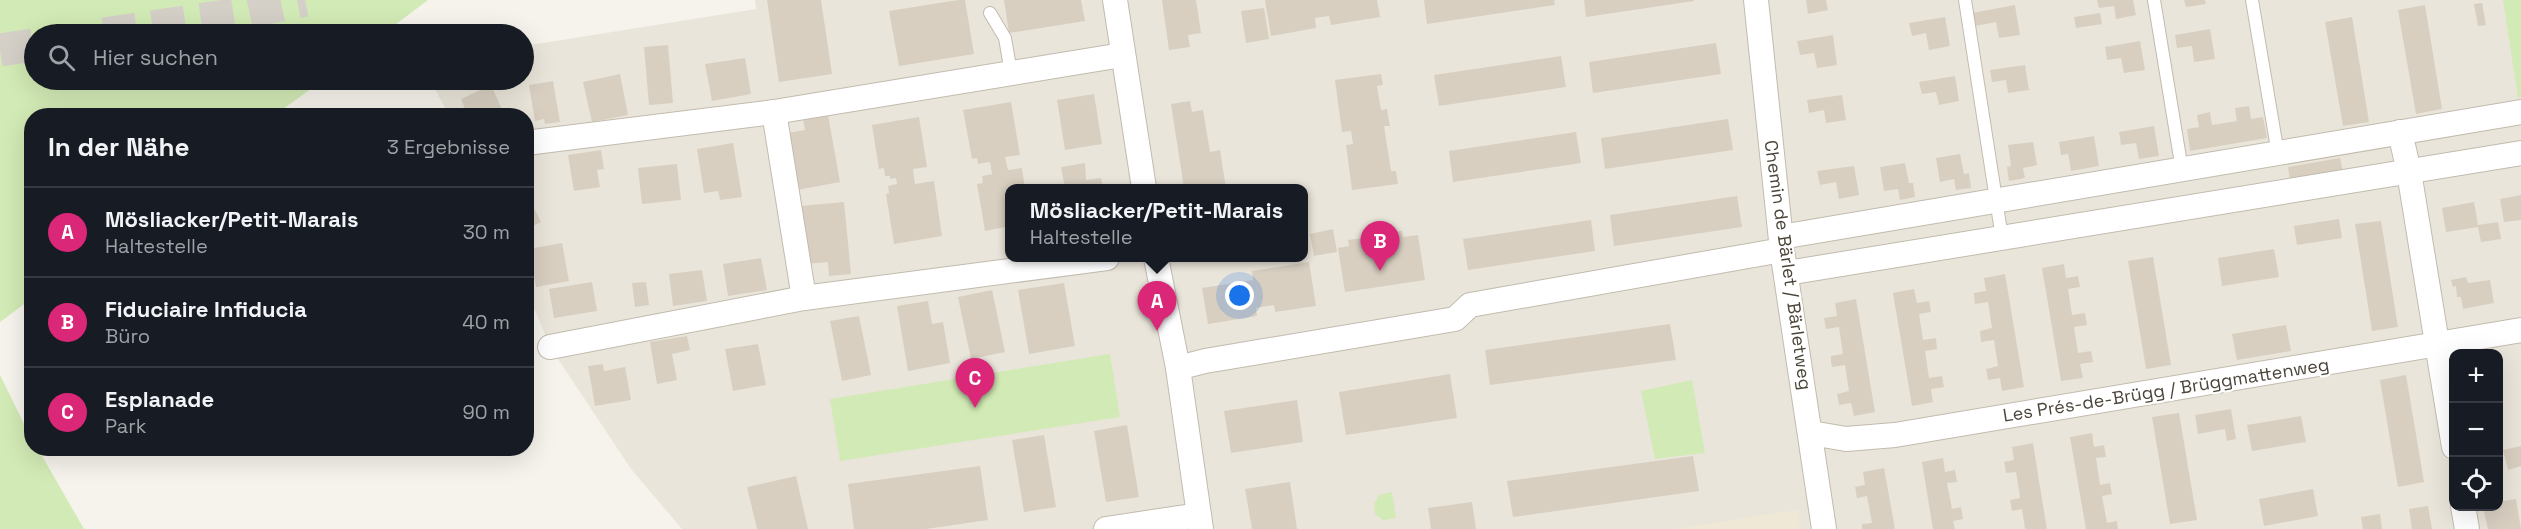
<!DOCTYPE html>
<html lang="de">
<meta charset="utf-8">
<style>
body{margin:0;font-family:"Space Grotesk",sans-serif;background:#242831;color:#f1f3f6}
.controls{position:absolute;right:18px;bottom:18px;display:grid;overflow:hidden;border-radius:12px;box-shadow:0 6px 24px #0002}
.controls button{width:54px;height:54px;display:grid;place-items:center;padding:0;border:0;border-bottom:2px solid #363941;background:#171b24;color:#f1f3f6;font:30px sans-serif}
.you{position:absolute;left:1240px;top:296px;width:21px;height:21px;margin:-15px;border:4px solid #fff;border-radius:50%;background:#1a73e8;box-shadow:0 0 0 9px #1a73e833}
.badge{display:grid;place-items:center;width:39px;height:39px;border-radius:50%;background:#db2777;color:#fff;font-size:20px;font-weight:700}
.pin{position:absolute;translate:-50% -50px;filter:drop-shadow(0 2px 3px #0008)}
.pin::after{content:'';position:absolute;top:32px;width:21px;height:18px;background:inherit;clip-path:polygon(0 0,100% 0,50% 100%)}
.popup{position:absolute;left:1005px;top:184px;width:303px;height:78px;box-sizing:border-box;display:grid;place-content:center;border-radius:12px;background:#171b24;filter:drop-shadow(0 2px 4px #0005);font-size:20px;white-space:nowrap;color:#9ea1a6}
.popup b{font-size:22px;color:#f1f3f6}
.popup::after{content:'';position:absolute;left:50%;top:100%;margin-left:-12px;border:12px solid transparent;border-top-color:#171b24}
.list{margin:0;padding:0;list-style:none}
h2{display:flex;justify-content:space-between;align-items:center;height:78px;margin:0;padding:0 24px;font-size:26px}
h2 small{font-size:20px;font-weight:400;color:#9ea1a6}
.list li{display:grid;grid-template-columns:39px 1fr auto;gap:18px;align-items:center;box-sizing:border-box;height:90px;padding:0 24px;border-top:2px solid #363941}
.list b{display:block;font-size:22px;white-space:nowrap}
.list p{margin:0;font-size:20px;white-space:nowrap;color:#9ea1a6}
.list em{font-size:20px;font-style:normal;color:#9ea1a6}
.icon{flex:none;width:33px;height:33px;fill:none;stroke:currentColor;stroke-width:2;stroke-linecap:round;stroke-linejoin:round}
.map{position:relative;flex:none;width:2521px;height:529px;overflow:hidden}
.search{position:absolute;background:#171b24;box-shadow:0 6px 24px #0002;left:24px;top:24px;width:510px;height:66px;display:flex;align-items:center;gap:15px;box-sizing:border-box;padding:0 21px;border-radius:33px;color:#9ea1a6;font-size:22px}
.panel{position:absolute;background:#171b24;box-shadow:0 6px 24px #0002;left:24px;top:108px;width:510px;height:348px;border-radius:24px}
.map>svg:first-child{display:block}
.residential{fill:#eae5da;fill-rule:evenodd}
.education{fill:#efe8d6}
.green{fill:#d2eab5}
.building{fill:#d8cfc1}
.lines{fill:none;stroke-linecap:round;stroke-linejoin:round}
.highway-tunnel{stroke:#d4d0c8;stroke-width:33;stroke-dasharray:33 16;stroke-linecap:butt}
.lane-casing{stroke:#c2bbae;stroke-width:14}
.street-casing{stroke:#c2bbae;stroke-width:26}
.lane{stroke:#fff;stroke-width:12}
.street{stroke:#fff;stroke-width:24}
.labels{text-anchor:middle;stroke-width:4.5;stroke-linejoin:round;paint-order:stroke}
.street-label{font-size:18px;fill:#4b4439;stroke:#fff}
</style>
<div class="map">
<svg width="2521" height="529" viewBox="0 0 2521 529">
<rect width="100%" height="100%" fill="#f6f3ec"/>
<!-- residential -->
<path class="residential" d="M755,0H2521V529H682L631,469L550,347L527,291L526,116L449,115L430,80H524V46L756,9ZM1010,188H1304V258H1010ZM2454,354H2498V506H2454Z"/>
<!-- education -->
<polygon class="education" points="1798,510 1800,529 1674,529"/>
<!-- green -->
<g class="green">
<polygon points="0,0 428,0 383,34 34,34 34,80 323,80 275,115 32,116 31,299 0,322"/>
<polygon points="2503,0 2521,0 2521,97 2518,98"/>
<polygon points="1110,354 1120,417 840,461 830,399"/>
<polygon points="0,375 31,438 32,448 38,449 84,529 0,529"/>
<polygon points="1692,380 1705,453 1655,459 1641,391"/>
<polygon points="1392,492 1396,518 1383,520 1375,514 1374,504 1379,495"/>
</g>
<!-- building -->
<g class="building">
<polygon points="767,0 821,0 832,74 779,82"/>
<polygon points="958,0 965,0 974,54 899,66 889,11"/>
<polygon points="1004,0 1081,0 1085,21 1009,33"/>
<polygon points="1162,0 1196,0 1201,33 1188,35 1190,47 1169,50"/>
<polygon points="1265,0 1377,0 1380,17 1331,25 1329,16 1315,18 1316,28 1271,36"/>
<polygon points="1424,0 1554,0 1555,5 1427,24"/>
<polygon points="1584,0 1694,0 1694,1 1586,17"/>
<polygon points="1806,0 1826,0 1828,10 1808,14"/>
<polygon points="2097,0 2133,0 2136,15 2116,19 2114,6 2099,8"/>
<polygon points="2184,0 2205,0 2206,4 2186,7"/>
<polygon points="2482,3 2486,25 2478,26 2474,4"/>
<polygon points="2015,5 2020,35 1999,38 1996,22 1975,26 1972,13"/>
<polygon points="2425,5 2442,109 2416,114 2398,10"/>
<polygon points="1264,8 1269,39 1246,43 1241,11"/>
<polygon points="2100,13 2102,24 2076,28 2074,17"/>
<polygon points="1945,17 1950,46 1929,50 1926,33 1912,36 1909,23"/>
<polygon points="2352,17 2369,122 2343,126 2325,22"/>
<polygon points="2210,29 2215,59 2194,62 2192,46 2177,48 2175,35"/>
<polygon points="1833,35 1837,65 1817,68 1814,53 1800,55 1797,41"/>
<polygon points="2140,41 2145,70 2124,73 2121,58 2107,60 2105,47"/>
<polygon points="1716,43 1721,74 1593,93 1589,62"/>
<polygon points="668,45 673,103 649,105 644,47"/>
<polygon points="1561,56 1566,87 1439,106 1434,75"/>
<polygon points="745,58 751,94 712,101 705,64"/>
<polygon points="2025,65 2029,90 2008,93 2006,80 1992,82 1990,70"/>
<polygon points="620,74 628,115 592,122 583,82"/>
<polygon points="1381,74 1383,85 1377,86 1381,110 1387,109 1390,126 1384,126 1391,171 1396,171 1398,184 1352,190 1346,145 1353,144 1351,131 1342,132 1335,80"/>
<polygon points="1955,76 1959,101 1939,105 1936,92 1922,94 1919,82"/>
<polygon points="553,81 560,122 545,124 544,119 535,121 529,85"/>
<polygon points="491,85 505,116 468,116 461,99"/>
<polygon points="1094,94 1102,144 1065,150 1057,100"/>
<polygon points="1842,95 1846,120 1826,123 1824,110 1809,113 1807,100"/>
<polygon points="1190,101 1192,112 1203,110 1210,152 1220,150 1226,188 1184,188 1171,104"/>
<polygon points="1011,102 1020,155 1005,157 1008,170 1022,168 1025,188 1010,189 1010,226 985,231 977,184 983,183 982,176 992,174 990,162 978,164 977,158 972,159 963,110"/>
<polygon points="2249,106 2251,119 2263,117 2267,138 2190,151 2187,129 2199,127 2197,115 2210,112 2212,125 2237,121 2235,108"/>
<polygon points="828,115 840,182 797,190 787,133 805,130 803,119"/>
<polygon points="919,117 927,167 913,169 915,184 934,181 942,236 894,244 886,194 889,193 888,186 897,184 896,178 890,179 890,176 885,176 884,168 879,169 872,125"/>
<polygon points="1728,119 1733,150 1605,169 1601,138"/>
<polygon points="2154,126 2159,156 2139,159 2136,143 2121,145 2119,132"/>
<polygon points="1576,132 1581,163 1453,182 1449,151"/>
<polygon points="2094,136 2099,166 2071,171 2068,154 2061,155 2059,142"/>
<polygon points="2033,142 2037,165 2023,168 2025,178 2009,181 2007,167 2011,166 2008,145"/>
<polygon points="733,143 742,197 720,200 718,191 704,193 697,149"/>
<polygon points="601,150 604,169 597,170 600,187 574,191 568,155"/>
<polygon points="1960,154 1964,174 1969,173 1971,188 1956,190 1954,179 1940,182 1936,158"/>
<polygon points="2340,158 2343,172 2290,181 2288,167"/>
<polygon points="1085,163 1086,180 1101,178 1103,188 1065,188 1061,167"/>
<polygon points="1905,163 1909,183 1913,183 1915,197 1900,200 1898,189 1884,191 1880,167"/>
<polygon points="677,164 681,200 642,204 638,168"/>
<polygon points="1854,166 1859,195 1839,199 1836,182 1820,185 1817,171"/>
<polygon points="526,192 541,222 526,229"/>
<polygon points="2521,195 2521,220 2504,222 2500,199"/>
<polygon points="1737,196 1742,227 1614,246 1610,215"/>
<polygon points="844,202 851,274 829,276 828,262 807,264 801,206"/>
<polygon points="2474,202 2478,225 2498,222 2501,239 2481,242 2478,227 2446,232 2442,208"/>
<polygon points="2339,219 2342,238 2297,245 2294,226"/>
<polygon points="1591,220 1595,251 1468,270 1463,239"/>
<polygon points="2381,221 2398,327 2372,331 2355,224"/>
<polygon points="1333,229 1337,252 1314,256 1310,234"/>
<polygon points="1402,231 1403,237 1418,235 1425,280 1345,292 1338,248 1349,246 1348,240 1363,238 1365,247 1387,244 1386,233"/>
<polygon points="562,243 569,281 536,287 529,249"/>
<polygon points="2274,249 2279,277 2222,286 2218,258"/>
<polygon points="2153,257 2171,365 2146,369 2128,261"/>
<polygon points="761,258 767,290 728,296 723,264"/>
<polygon points="1309,262 1316,306 1275,312 1274,305 1256,308 1257,316 1208,324 1202,288 1253,280 1252,271"/>
<polygon points="2064,264 2066,278 2078,276 2080,287 2068,289 2072,315 2085,313 2087,325 2074,327 2078,353 2091,351 2093,362 2080,364 2083,378 2061,381 2042,268"/>
<polygon points="702,270 707,301 673,306 669,274"/>
<polygon points="2005,274 2024,387 2002,391 2000,378 1988,380 1986,369 1998,366 1994,340 1981,342 1980,331 1992,328 1988,302 1975,304 1974,293 1986,291 1984,278"/>
<polygon points="2466,277 2468,283 2490,280 2494,303 2463,309 2461,297 2457,297 2456,286 2453,287 2451,280"/>
<polygon points="592,282 597,311 554,318 549,289"/>
<polygon points="646,282 649,305 635,307 632,283"/>
<polygon points="1064,283 1075,346 1029,354 1018,290"/>
<polygon points="1914,289 1917,303 1929,301 1931,312 1919,314 1923,340 1936,338 1937,349 1925,351 1929,378 1942,376 1944,387 1931,389 1933,402 1912,406 1893,293"/>
<polygon points="992,290 1005,352 971,359 958,297"/>
<polygon points="1856,299 1875,412 1854,416 1851,403 1839,405 1838,399 1837,394 1849,391 1845,365 1832,367 1831,362 1831,356 1843,354 1839,327 1826,329 1824,318 1837,316 1835,303"/>
<polygon points="928,301 932,324 943,322 950,363 908,371 897,306"/>
<polygon points="859,316 871,375 842,381 830,321"/>
<polygon points="1670,324 1676,360 1490,385 1485,350"/>
<polygon points="2286,325 2291,351 2237,360 2232,334"/>
<polygon points="687,336 690,350 672,354 677,380 657,384 650,342"/>
<polygon points="758,344 766,385 733,391 725,349"/>
<polygon points="603,364 604,371 625,367 631,400 595,406 588,366"/>
<polygon points="1450,374 1457,418 1346,435 1339,392"/>
<polygon points="2406,375 2424,482 2398,487 2380,380"/>
<polygon points="1297,400 1303,442 1231,453 1224,411"/>
<polygon points="2231,409 2236,439 2227,441 2225,429 2198,434 2195,415"/>
<polygon points="2179,413 2197,520 2170,524 2152,417"/>
<polygon points="2301,416 2306,442 2252,451 2247,425"/>
<polygon points="1127,425 1139,497 1106,502 1094,431"/>
<polygon points="2092,433 2094,447 2104,445 2106,457 2096,458 2100,485 2110,483 2111,489 2112,494 2102,496 2107,523 2117,521 2118,529 2086,529 2070,437"/>
<polygon points="1044,435 1056,507 1024,512 1012,440"/>
<polygon points="2033,443 2039,481 2047,529 2025,529 2022,509 2012,511 2010,500 2020,498 2018,484 2016,472 2006,473 2005,467 2004,462 2014,460 2012,447"/>
<polygon points="2521,446 2521,466 2508,470 2503,450"/>
<polygon points="1693,456 1699,491 1513,517 1507,481"/>
<polygon points="1943,458 1945,472 1955,470 1957,482 1947,483 1952,509 1961,507 1963,519 1953,521 1955,529 1933,529 1928,499 1922,462"/>
<polygon points="980,466 988,520 926,529 854,529 848,484"/>
<polygon points="1884,468 1895,529 1862,529 1862,524 1872,523 1867,496 1857,498 1855,487 1865,485 1863,472"/>
<polygon points="796,476 808,529 757,529 747,487"/>
<polygon points="1290,482 1297,529 1252,529 1245,489"/>
<polygon points="2313,489 2318,516 2264,526 2259,499"/>
<polygon points="2499,498 2503,498 2503,501 2516,499 2521,529 2488,529 2483,507 2499,507"/>
<polygon points="1472,502 1476,529 1431,529 1428,508"/>
<polygon points="2428,506 2432,529 2412,529 2409,509"/>
<polygon points="2380,514 2382,529 2363,529 2361,517"/>
</g>
<g class="lines">
<!-- highway-tunnel -->
<g class="highway-tunnel">
<polyline points="104,34 239,14 305,0"/>
<polyline points="0,50 34,45"/>
</g>
<!-- lane casing -->
<g class="lane-casing">
<g id="lane">
<polyline points="1965,0 2002,238"/>
<polyline points="2154,0 2182,170"/>
<polyline points="2252,0 2278,154"/>
<polyline points="990,13 1005,38 1011,73"/>
</g>
</g>
<!-- street casing -->
<g class="street-casing">
<g id="street">
<polyline points="1115,0 1144,188"/>
<polyline points="1756,0 1782,250 1824,529"/>
<polyline points="774,112 804,298"/>
<polyline points="2400,132 2409,172 2454,447"/>
<polyline points="526,143 774,112 1122,55"/>
<polyline points="1781,237 2521,112"/>
<polyline points="1156,258 1178,368 1201,529"/>
<polyline points="1787,273 2521,153"/>
<polyline points="550,347 804,298 1107,258"/>
<polyline points="1178,368 1205,361 1455,319 1470,305 1782,250"/>
<polyline points="1811,433 1846,439 1895,435 2521,330"/>
<polyline points="2463,506 2467,529"/>
<polyline points="1106,529 1199,515"/>
</g>
</g>
<!-- lane -->
<use href="#lane" class="lane"/>
<!-- street -->
<use href="#street" class="street"/>
</g>
<g class="labels">
<!-- street labels -->
<g class="street-label">
<text transform="translate(1788 265) rotate(82)" y="6">Chemin de Bärlet / Bärletweg</text>
<text transform="translate(2166 390) rotate(-9)" y="6">Les Prés-de-Brügg / Brüggmattenweg</text>
</g>
</g>
</svg>
<div class="controls">
<button>+</button>
<button>−</button>
<button><svg class="icon" aria-label="locate" viewBox="0 0 24 24"><circle cx="12" cy="12" r="6"/><path d="M12 2v4M12 18v4M2 12h4M18 12h4"/></svg></button>
</div>
<div class="you"></div>
<div class="pin badge" style="left:1157px;top:331px">A</div>
<div class="popup"><b>Mösliacker/Petit-Marais</b>Haltestelle</div>
<div class="pin badge" style="left:1380px;top:271px">B</div>
<div class="pin badge" style="left:975px;top:408px">C</div>
<div class="search"><svg class="icon" aria-label="search" viewBox="0 0 24 24"><circle cx="10" cy="10" r="6"/><path d="M15 15l6 6"/></svg>Hier suchen</div>
<section class="panel">
<h2>In der Nähe<small>3 Ergebnisse</small></h2>
<ul class="list">
<li><span class="badge">A</span><div><b>Mösliacker/Petit-Marais</b><p>Haltestelle</p></div><em>30 m</em></li>
<li><span class="badge">B</span><div><b>Fiduciaire Infiducia</b><p>Büro</p></div><em>40 m</em></li>
<li><span class="badge">C</span><div><b>Esplanade</b><p>Park</p></div><em>90 m</em></li>
</ul>
</section>
</div>
